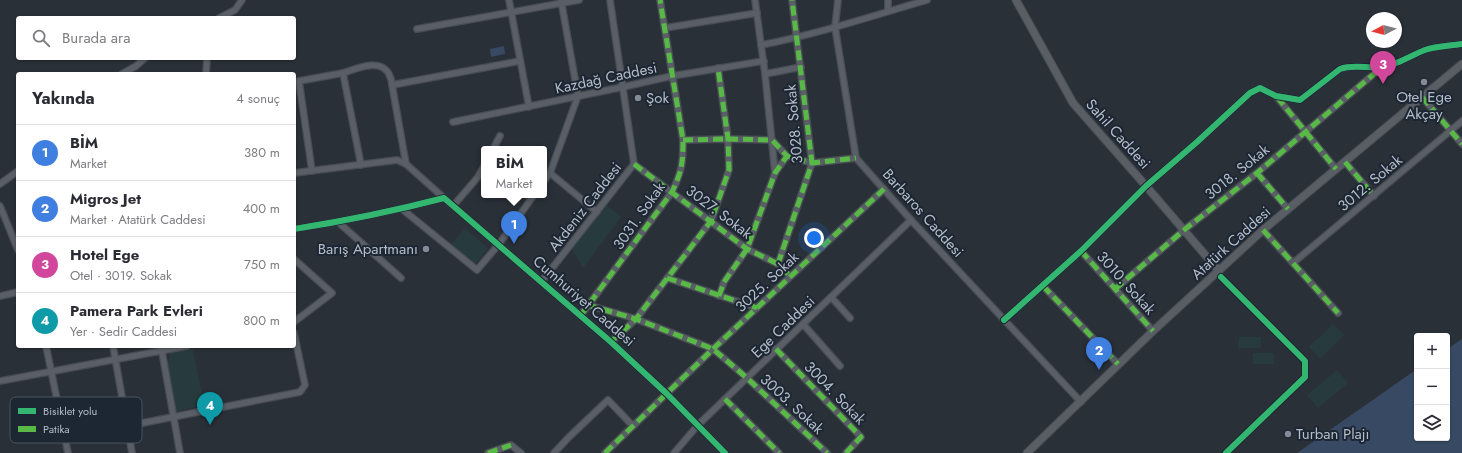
<!DOCTYPE html>
<html lang="tr">
<meta charset="utf-8">
<style>
body{margin:0;font-family:Jost,sans-serif;background:#f2f2f3;color:#2b2b33}
.controls{position:absolute;right:12px;bottom:12px;display:grid;overflow:hidden;border-radius:4px;box-shadow:0 1px 3px #0004}
.controls button{width:36px;height:36px;display:grid;place-items:center;padding:0;border:0;border-bottom:1px solid #e1e1e2;background:#fff;color:#2b2b33;font:20px sans-serif}
.compass{position:absolute;left:1366px;top:12px;width:36px;height:36px;border-radius:50%;background:#fff;box-shadow:0 1px 3px #0004;rotate:263deg}
.you{position:absolute;left:814px;top:238px;width:14px;height:14px;margin:-10px;border:3px solid #fff;border-radius:50%;background:#1a73e8;box-shadow:0 0 0 6px #1a73e833}
.badge{display:grid;place-items:center;width:26px;height:26px;border-radius:50%;background:#ea580c;color:#fff;font-size:13px;font-weight:700}
.pin{position:absolute;translate:-50% -33px;filter:drop-shadow(0 1px 2px #0008)}
.pin::after{content:'';position:absolute;top:21px;width:14px;height:12px;background:inherit;clip-path:polygon(0 0,100% 0,50% 100%)}
.popup{position:absolute;left:481px;top:146px;width:66px;height:52px;box-sizing:border-box;display:grid;place-content:center;border-radius:4px;background:#fff;filter:drop-shadow(0 1px 3px #0005);font-size:13px;white-space:nowrap;color:#7c7c81}
.popup b{font-size:15px;color:#2b2b33}
.popup::after{content:'';position:absolute;left:50%;top:100%;margin-left:-8px;border:8px solid transparent;border-top-color:#fff}
.list{margin:0;padding:0;list-style:none}
h2{display:flex;justify-content:space-between;align-items:center;height:52px;margin:0;padding:0 16px;font-size:17px}
h2 small{font-size:13px;font-weight:400;color:#7c7c81}
.list li{display:grid;grid-template-columns:26px 1fr auto;gap:12px;align-items:center;box-sizing:border-box;height:56px;padding:0 16px;border-top:1px solid #e1e1e2}
.list b{display:block;font-size:15px;white-space:nowrap}
.list p{margin:0;font-size:13px;white-space:nowrap;color:#7c7c81}
.list em{font-size:13px;font-style:normal;color:#7c7c81}
.icon{flex:none;width:22px;height:22px;fill:none;stroke:currentColor;stroke-width:2;stroke-linecap:round;stroke-linejoin:round}
.map{position:relative;flex:none;width:1462px;height:453px;overflow:hidden}
.search{position:absolute;background:#fff;box-shadow:0 1px 3px #0004;left:16px;top:16px;width:280px;height:44px;display:flex;align-items:center;gap:10px;box-sizing:border-box;padding:0 14px;border-radius:4px;color:#7c7c81;font-size:15px}
.panel{position:absolute;background:#fff;box-shadow:0 1px 3px #0004;left:16px;top:72px;width:280px;height:276px;border-radius:4px}
.map>svg:first-child{display:block}
.green{fill:#273a3e}
.water{fill:#384963}
.lines{fill:none;stroke-linecap:round;stroke-linejoin:round}
.street-casing{stroke:#484c53;stroke-width:8}
.secondary-casing{stroke:#484c53;stroke-width:9}
.street{stroke:#5a5e66;stroke-width:5.5}
.secondary{stroke:#595d64;stroke-width:7}
.quiet{stroke:#58b947;stroke-width:5;stroke-dasharray:10 5;stroke-linecap:butt}
.cycleway-casing{stroke:#1d2633;stroke-width:8}
.cycleway{stroke:#33b770;stroke-width:6}
.poi-dot{fill:#848b96;stroke:#1d2633;stroke-width:1.5}
.labels{text-anchor:middle;stroke-width:4;stroke-linejoin:round;paint-order:stroke}
.street-label{font-size:15px;fill:#b4bcc9;stroke:#1d2633}
.poi-label{font-size:15px;fill:#b4bcc9;stroke:#1d2633;text-anchor:start}
.key{fill:#1d2633;stroke:#4a5360;stroke-width:1}
.key-label{font-size:11px;fill:#b4bcc9}
</style>
<div class="map">
<svg width="1462" height="453" viewBox="0 0 1462 453">
<rect width="100%" height="100%" fill="#2a3038"/>
<!-- green -->
<g class="green">
<polygon points="606,205 621,217 583,268 572,249"/>
<polygon points="465,228 488,248 474,266 450,246"/>
<polygon points="1333,324 1344,335 1320,359 1309,347"/>
<polygon points="1239,337 1261,337 1261,348 1238,348"/>
<polygon points="193,349 204,405 175,412 167,365 170,353"/>
<rect x="1253" y="353" width="21" height="11"/>
<polygon points="1337,370 1348,383 1318,408 1307,395"/>
</g>
<!-- water -->
<g class="water">
<polygon points="504,46 505,54 491,57 490,49"/>
<polygon points="1462,339 1462,453 1297,453 1417,369 1417,438 1447,438 1447,349"/>
</g>
<g class="lines">
<!-- street casing -->
<g class="street-casing">
<g id="street">
<polyline points="509,0 529,107"/>
<polyline points="755,0 765,74 775,173"/>
<polyline points="838,0 835,27 856,158 911,220 1081,402"/>
<polyline points="888,11 888,0"/>
<polyline points="219,18 235,10 242,0"/>
<polyline points="665,28 757,13"/>
<polyline points="417,29 579,0"/>
<path d="M761,45C818,34 872,16 927,0"/>
<path d="M343,73C356,69 376,59 387,71C389,73 390,77 391,79L406,164"/>
<polyline points="122,74 136,66 145,58"/>
<polyline points="206,74 207,58"/>
<polyline points="765,74 801,67"/>
<polyline points="392,85 520,61"/>
<polyline points="1276,96 1336,169"/>
<polyline points="1422,97 1462,144"/>
<polyline points="453,122 623,87 672,76 764,61"/>
<polyline points="683,140 728,139 772,140 787,156 812,163 856,158"/>
<polyline points="493,149 500,136"/>
<polyline points="1345,162 1374,196"/>
<polyline points="634,164 747,249 778,264 790,276"/>
<polyline points="312,171 299,81 343,73 361,165"/>
<polyline points="294,173 397,160 406,164 444,198"/>
<polyline points="550,173 597,212"/>
<polyline points="1257,173 1288,209"/>
<polyline points="544,181 550,173 578,96 561,0"/>
<polyline points="0,184 18,171"/>
<polyline points="0,206 18,250"/>
<polyline points="453,206 478,177 484,166"/>
<polyline points="402,209 477,270 499,244 534,195"/>
<polyline points="338,222 401,278"/>
<path d="M294,229C345,221 394,211 444,198L611,342L667,394L725,453"/>
<polyline points="1263,230 1338,313"/>
<polyline points="1081,251 1153,331"/>
<polyline points="294,259 332,293 294,322"/>
<polyline points="1293,263 1462,121"/>
<polyline points="778,264 812,163 792,0"/>
<polyline points="667,278 757,308"/>
<polyline points="542,281 634,164 610,0"/>
<polyline points="1043,286 1118,364"/>
<polyline points="1115,289 1184,230 1257,173 1382,67"/>
<polyline points="0,296 18,292"/>
<polyline points="719,296 724,282 747,249 775,173 787,156"/>
<polyline points="831,297 850,318"/>
<polyline points="588,305 636,319 713,349 747,378 827,453"/>
<path d="M581,315L672,192C682,171 683,163 683,140L660,0"/>
<path d="M1004,320L1081,251L1146,186L1197,142L1250,93L1260,88L1276,96L1300,100L1340,69C1354,64 1368,69 1382,67C1398,65 1411,55 1425,50C1437,46 1450,46 1462,44"/>
<polyline points="803,324 840,366"/>
<polyline points="611,342 636,319 711,221 729,170 728,139 718,68"/>
<polyline points="46,346 68,453"/>
<polyline points="113,346 132,453"/>
<polyline points="161,346 180,453"/>
<polyline points="776,349 861,437 846,453"/>
<polyline points="0,381 187,346"/>
<polyline points="725,399 779,453"/>
<polyline points="127,426 300,392 305,385 294,333"/>
<polyline points="488,453 511,445 521,453"/>
<polyline points="554,453 569,437 608,400 633,426"/>
<polyline points="605,453 713,349 884,189"/>
<polyline points="674,453 698,425 911,220"/>
</g>
</g>
<!-- secondary casing -->
<g class="secondary-casing">
<g id="secondary">
<polyline points="1016,0 1073,103 1146,186 1219,271"/>
<polyline points="1027,453 1153,331 1263,230 1462,64"/>
</g>
</g>
<!-- street -->
<use href="#street" class="street"/>
<!-- secondary -->
<use href="#secondary" class="secondary"/>
<!-- quiet -->
<g class="quiet">
<polyline points="1277,97 1336,169"/>
<polyline points="1422,97 1462,144"/>
<polyline points="683,140 728,139 772,140 787,156 812,163 856,158"/>
<polyline points="1345,162 1374,196"/>
<polyline points="634,164 747,249 778,264 790,276"/>
<polyline points="1257,173 1288,209"/>
<polyline points="1263,230 1338,313"/>
<polyline points="1081,251 1153,331"/>
<polyline points="778,264 812,163 792,0"/>
<polyline points="667,278 757,308"/>
<polyline points="1043,286 1118,364"/>
<polyline points="1115,289 1184,230 1257,173 1381,68"/>
<polyline points="719,296 724,282 747,249 775,173 787,156"/>
<polyline points="588,305 636,319 713,349 747,378 827,453"/>
<path d="M581,315L672,192C682,171 683,163 683,140L660,0"/>
<polyline points="611,342 636,319 711,221 729,170 728,139 718,68"/>
<polyline points="776,349 861,437 846,453"/>
<polyline points="725,399 779,453"/>
<polyline points="488,453 511,445"/>
<polyline points="605,453 713,349 884,189"/>
</g>
<!-- cycleway casing -->
<g class="cycleway-casing">
<g id="cycleway">
<path d="M294,229C345,221 394,211 444,198L611,342L667,394L725,453"/>
<polyline points="1221,277 1305,361 1305,377 1226,453"/>
<path d="M1004,320L1081,251L1146,186L1197,142L1250,93L1260,88L1276,96L1300,100L1340,69C1354,64 1368,69 1382,67C1398,65 1411,55 1425,50C1437,46 1450,46 1462,44"/>
</g>
</g>
<!-- cycleway -->
<use href="#cycleway" class="cycleway"/>
</g>
<!-- markers -->
<g class="poi-dot">
<circle cx="1424" cy="82" r="4"/>
<circle cx="638" cy="98" r="4"/>
<circle cx="426" cy="249" r="4"/>
<circle cx="1288" cy="434" r="4"/>
</g>
<g class="labels">
<!-- street labels -->
<g class="street-label">
<text transform="translate(606 78) rotate(-12)" y="5">Kazdağ Caddesi</text>
<text transform="translate(794 124) rotate(-95)" y="5">3028. Sokak</text>
<text transform="translate(1118 134) rotate(48)" y="5">Sahil Caddesi</text>
<text transform="translate(1237 172) rotate(-39)" y="5">3018. Sokak</text>
<text transform="translate(1370 183) rotate(-40)" y="5">3012. Sokak</text>
<text transform="translate(585 207) rotate(-52)" y="5">Akdeniz Caddesi</text>
<text transform="translate(719 212) rotate(37)" y="5">3027. Sokak</text>
<text transform="translate(923 213) rotate(48)" y="5">Barbaros Caddesi</text>
<text transform="translate(639 216) rotate(-55)" y="5">3031. Sokak</text>
<text transform="translate(1231 243) rotate(-42)" y="5">Atatürk Caddesi</text>
<text transform="translate(767 282) rotate(-43)" y="5">3025. Sokak</text>
<text transform="translate(1126 283) rotate(48)" y="5">3010. Sokak</text>
<text transform="translate(584 301) rotate(41)" y="5">Cumhuriyet Caddesi</text>
<text transform="translate(783 327) rotate(-44)" y="5">Ege Caddesi</text>
<text transform="translate(835 393) rotate(46)" y="5">3004. Sokak</text>
<text transform="translate(792 404) rotate(43)" y="5">3003. Sokak</text>
</g>
<!-- poi labels -->
<g class="poi-label">
<text x="1424" y="102" text-anchor="middle">Otel Ege<tspan x="1424" dy="17">Akçay</tspan></text>
<text x="646" y="103">Şok</text>
<text x="418" y="254" text-anchor="end">Barış Apartmanı</text>
<text x="1296" y="439">Turban Plajı</text>
</g>
</g>
<!-- legend -->
<rect x="10" y="397" width="132" height="46" rx="6" class="key"/>
<rect x="18" y="408" width="18" height="6" fill="#33b770"/>
<rect x="18" y="426" width="18" height="6" fill="#58b947"/>
<g class="key-label">
<text x="43" y="415">Bisiklet yolu</text>
<text x="43" y="433">Patika</text>
</g>
</svg>
<div class="controls">
<button>+</button>
<button>−</button>
<button><svg class="icon" aria-label="layers" viewBox="0 0 24 24"><path d="M12 4l9 5-9 5-9-5zM3 14l9 5 9-5"/></svg></button>
</div>
<svg class="compass" viewBox="-18 -18 36 36"><path d="M0-13l5 13h-10z" fill="#e53935"/><path d="M0 13l5-13h-10z" fill="#7c7c81"/></svg>
<div class="you"></div>
<div class="pin badge" style="left:514px;top:244px;background:#3f7fe0">1</div>
<div class="popup"><b>BİM</b>Market</div>
<div class="pin badge" style="left:1099px;top:370px;background:#3f7fe0">2</div>
<div class="pin badge" style="left:1383px;top:84px;background:#d1479c">3</div>
<div class="pin badge" style="left:210px;top:425px;background:#0f9aa8">4</div>
<div class="search"><svg class="icon" aria-label="search" viewBox="0 0 24 24"><circle cx="10" cy="10" r="6"/><path d="M15 15l6 6"/></svg>Burada ara</div>
<section class="panel">
<h2>Yakında<small>4 sonuç</small></h2>
<ul class="list">
<li><span class="badge" style="background:#3f7fe0">1</span><div><b>BİM</b><p>Market</p></div><em>380 m</em></li>
<li><span class="badge" style="background:#3f7fe0">2</span><div><b>Migros Jet</b><p>Market · Atatürk Caddesi</p></div><em>400 m</em></li>
<li><span class="badge" style="background:#d1479c">3</span><div><b>Hotel Ege</b><p>Otel · 3019. Sokak</p></div><em>750 m</em></li>
<li><span class="badge" style="background:#0f9aa8">4</span><div><b>Pamera Park Evleri</b><p>Yer · Sedir Caddesi</p></div><em>800 m</em></li>
</ul>
</section>
</div>
